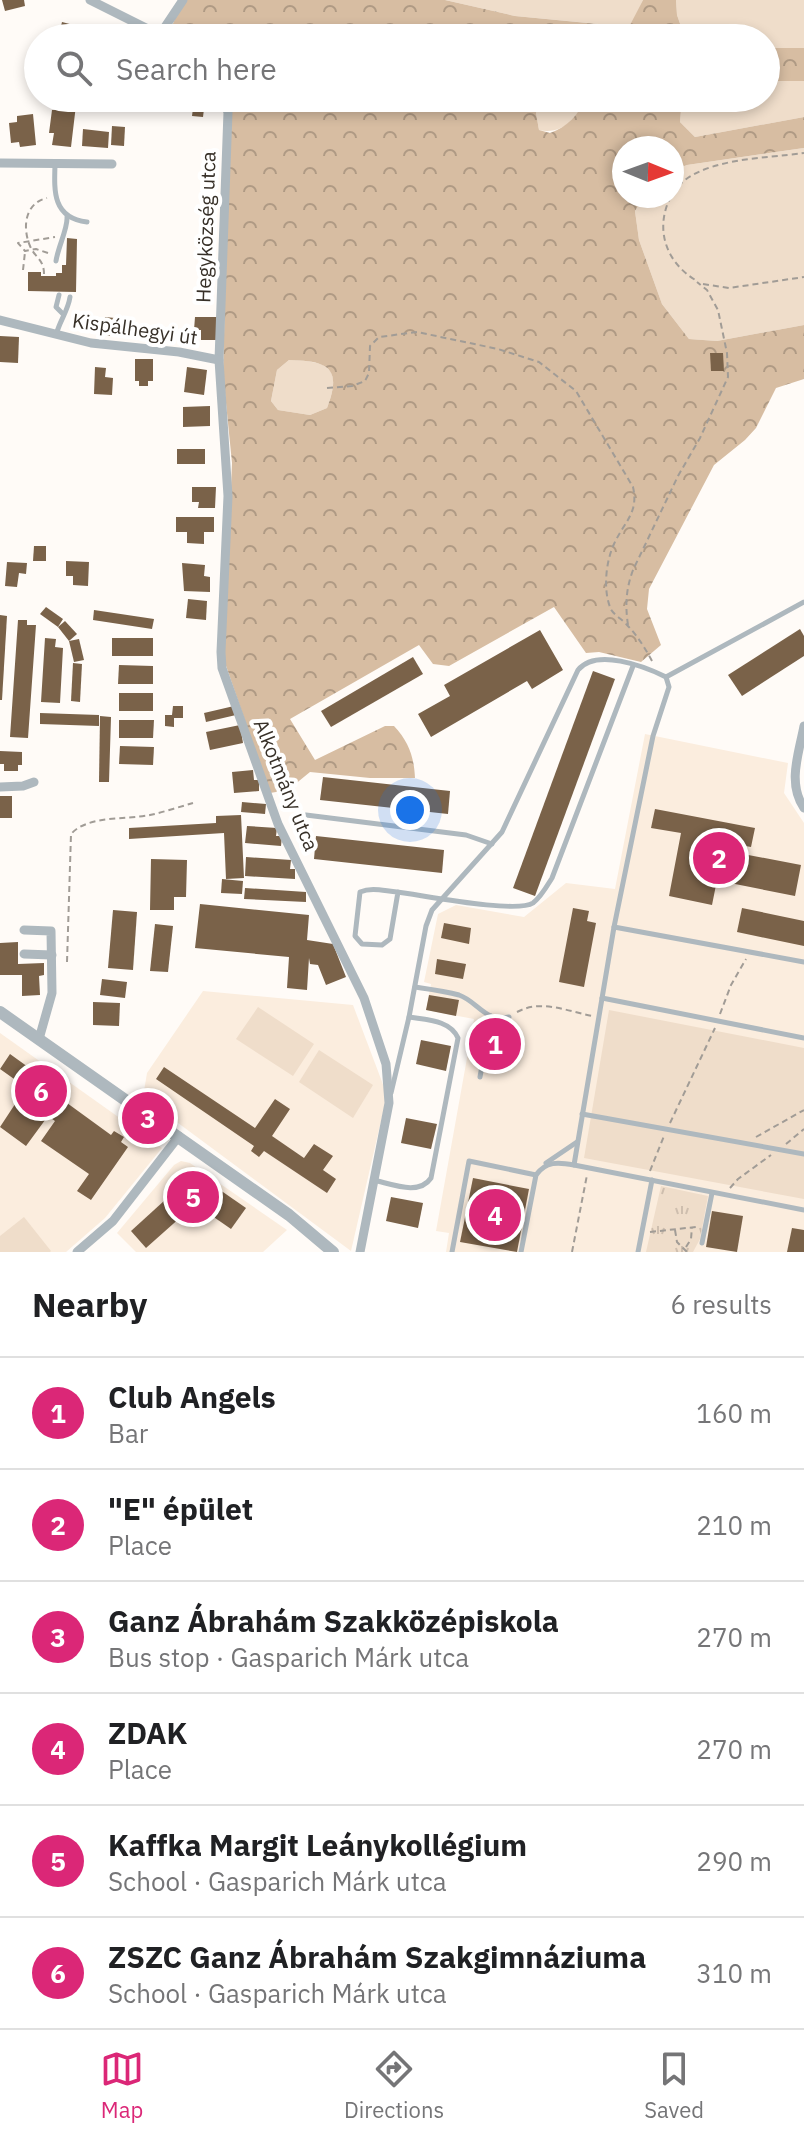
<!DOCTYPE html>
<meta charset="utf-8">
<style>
body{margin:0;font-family:"IBM Plex Sans",sans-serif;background:#f2f2f2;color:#202124}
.compass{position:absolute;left:612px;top:136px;width:72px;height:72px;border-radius:50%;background:#fff;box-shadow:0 4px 12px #0003;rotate:91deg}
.you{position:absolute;left:410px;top:810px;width:28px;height:28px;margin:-20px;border:6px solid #fff;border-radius:50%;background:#1a73e8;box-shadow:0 0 0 12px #1a73e833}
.badge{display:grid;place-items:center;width:52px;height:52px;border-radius:50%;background:#db2777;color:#fff;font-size:26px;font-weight:700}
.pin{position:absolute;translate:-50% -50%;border:4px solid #fff;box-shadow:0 2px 8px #0006}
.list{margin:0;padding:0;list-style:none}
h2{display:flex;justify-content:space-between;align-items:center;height:104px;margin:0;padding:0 32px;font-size:34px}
h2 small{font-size:26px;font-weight:400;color:#757577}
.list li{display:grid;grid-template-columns:52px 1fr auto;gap:24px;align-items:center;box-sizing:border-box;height:112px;padding:0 32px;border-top:2px solid #e0e0e0}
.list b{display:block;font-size:30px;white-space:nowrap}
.list p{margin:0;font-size:26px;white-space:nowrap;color:#757577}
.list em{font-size:26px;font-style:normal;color:#757577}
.icon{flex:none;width:44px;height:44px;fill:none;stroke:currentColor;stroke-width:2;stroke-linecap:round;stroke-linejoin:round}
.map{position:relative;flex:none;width:804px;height:1252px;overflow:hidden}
.search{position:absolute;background:#fff;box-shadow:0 4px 12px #0003;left:24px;right:24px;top:24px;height:88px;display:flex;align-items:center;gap:20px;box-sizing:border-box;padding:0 28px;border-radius:44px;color:#757577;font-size:30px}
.sheet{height:776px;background:#fff}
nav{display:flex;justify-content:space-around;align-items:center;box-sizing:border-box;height:112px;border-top:2px solid #e0e0e0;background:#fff;font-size:22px;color:#757577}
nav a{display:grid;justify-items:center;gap:4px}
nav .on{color:#db2777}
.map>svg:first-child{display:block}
.built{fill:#fbedde}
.green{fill:#efddca}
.forest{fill:url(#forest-crowns);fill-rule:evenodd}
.park{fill:url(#park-tufts)}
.building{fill:#7a6249}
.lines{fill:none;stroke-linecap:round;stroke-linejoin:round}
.path{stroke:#a19c96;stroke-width:2;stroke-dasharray:6 4;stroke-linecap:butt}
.service{stroke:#aeb8be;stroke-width:5}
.minor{stroke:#aeb8be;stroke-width:9}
.tertiary{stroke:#aeb8be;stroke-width:12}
.labels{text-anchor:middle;stroke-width:8;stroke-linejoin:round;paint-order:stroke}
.street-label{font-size:20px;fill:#373028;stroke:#fff}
</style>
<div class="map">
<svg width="804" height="1252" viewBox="0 0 804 1252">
<defs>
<pattern id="forest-crowns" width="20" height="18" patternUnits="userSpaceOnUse" patternTransform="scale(2)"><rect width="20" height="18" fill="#d7bda2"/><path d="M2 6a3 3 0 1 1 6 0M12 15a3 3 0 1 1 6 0" fill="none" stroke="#af9a84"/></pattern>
<pattern id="park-tufts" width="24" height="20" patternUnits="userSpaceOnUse" patternTransform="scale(2)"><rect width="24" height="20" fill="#efddca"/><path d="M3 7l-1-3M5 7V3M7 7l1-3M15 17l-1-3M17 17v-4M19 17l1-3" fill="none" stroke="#cebeae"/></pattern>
</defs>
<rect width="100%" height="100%" fill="#fffbf7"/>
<!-- built -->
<g class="built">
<polygon points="645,734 788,763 784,793 804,823 804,1252 446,1252 449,1233 436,1231 474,1019 426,1010 431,984 424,982 438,914 456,905 524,917 566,883 615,889"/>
<polygon points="203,991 353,1005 387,1095 351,1251 143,1097 147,1073"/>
<polygon points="0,1033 162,1148 105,1218 66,1252 0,1252"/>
<polygon points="181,1161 190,1163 287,1230 263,1252 136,1252 117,1233 174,1165"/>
</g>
<!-- green -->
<g class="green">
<polygon points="445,0 643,0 630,27 515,16"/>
<polygon points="676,0 804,0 804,48 766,48 766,38 685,38 677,15"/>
<polygon points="766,81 804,81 804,117 695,137 680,122 682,98 766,98"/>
<path d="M541,98H585C577,119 562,135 539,130L536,113Z"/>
<polygon points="804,148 804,325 717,341 689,339 662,304 639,240 635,211 644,196 672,196 672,171 687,165"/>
<path d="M289,360C327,361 343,367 327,408L310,415L278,410L271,401L277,370Z"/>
<polygon points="258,1007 314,1044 293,1076 236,1039"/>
<polygon points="609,1010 804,1048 804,1199 584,1158"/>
<polygon points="319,1050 373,1085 353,1118 299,1082"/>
<polygon points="24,1217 51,1251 50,1252 0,1252 0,1236"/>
</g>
<!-- forest -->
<g class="forest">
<path d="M187,0H445L515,16L629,27L643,0H676L677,15L685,38H173C168,24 180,11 187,0Z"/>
<rect x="766" y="48" width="38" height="33"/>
<path d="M228,98H541L536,113L539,130L550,133C567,127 579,115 585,98H682L680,122L695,137L804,117V148L687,165L672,171V148H624V196H644L635,211L639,240L662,304L689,339L717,341L804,325V379L776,388L756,428L745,440L714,465L649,589L647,609L661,645L641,662L599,652L586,653L554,607L449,666L433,664L419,645L290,719L315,760L385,726H394C409,742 414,757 415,778H370L310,772L288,790L270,793L224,660L232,463L223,373L230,104ZM289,360C327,361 343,367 327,408L310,415L278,410L271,401L277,370Z"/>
</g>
<!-- park -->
<polygon class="park" points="661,1186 708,1196 700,1239 693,1252 646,1252"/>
<!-- building -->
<g class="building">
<polygon points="2,0 24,0 25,6 5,11"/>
<polygon points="62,22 81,27 78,38 58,38"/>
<polygon points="194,100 205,101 203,117 192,116"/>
<polygon points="57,103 76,105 71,147 52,145 54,133 49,133 52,110 56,110"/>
<polygon points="33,114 36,145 20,147 19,142 11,143 9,123 17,122 17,116"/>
<polygon points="112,126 125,127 124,146 111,145"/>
<polygon points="83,129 109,132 108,148 82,146"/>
<polygon points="67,238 77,239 76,292 28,291 28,272 41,272 41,276 56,276 56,273 62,273 62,265 66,265"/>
<polygon points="105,317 115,318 110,336 102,334"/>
<polygon points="195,317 217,317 217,340 201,340 201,330 194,330"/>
<polygon points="0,336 19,337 18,363 0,362"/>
<polygon points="710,353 723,353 724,371 711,371"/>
<polygon points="135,359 153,359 153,381 148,381 148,386 139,386 139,381 135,381"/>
<polygon points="95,367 106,368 105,377 113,378 112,395 94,394"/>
<polygon points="187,367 207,370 204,395 184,392"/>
<polygon points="210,406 210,426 183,427 183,407"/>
<rect x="177" y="449" width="28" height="15"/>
<polygon points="192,487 216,487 215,508 198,508 199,502 192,502"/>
<polygon points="176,517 214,517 214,532 204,532 204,544 187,543 187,532 176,532"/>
<polygon points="34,546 46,546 46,561 33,561"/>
<polygon points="66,561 89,562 88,586 73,585 73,576 66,576"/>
<polygon points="7,562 27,563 26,574 19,573 17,587 5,586"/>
<polygon points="182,563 205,565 204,576 210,577 210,592 184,591"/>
<polygon points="188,599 207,601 206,620 186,618"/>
<polygon points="46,607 63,619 58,627 40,614"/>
<polygon points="94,610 154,619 152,629 93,620"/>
<polygon points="0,615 7,616 2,700 0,700"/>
<polygon points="18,620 27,620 27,625 36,625 28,738 10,737"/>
<polygon points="65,621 77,634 69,641 58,627"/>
<polygon points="800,629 804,636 804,656 742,696 728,675"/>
<polygon points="540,630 563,670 532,689 527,681 431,737 418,714 450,696 444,685"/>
<polygon points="45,638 56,639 55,647 63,648 60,703 41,702"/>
<rect x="112" y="638" width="41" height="18"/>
<polygon points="79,639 84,660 74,662 69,641"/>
<polygon points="413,657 423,674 331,727 321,711"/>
<polygon points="73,663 82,664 80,702 71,701"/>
<polygon points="119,665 153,666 153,684 118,684"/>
<polygon points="593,671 615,679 535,896 513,888"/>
<rect x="119" y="693" width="34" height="18"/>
<polygon points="173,706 183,706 183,718 174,718 174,727 165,726 165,715 172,715"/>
<polygon points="234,706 236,715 206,722 204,713"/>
<polygon points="40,713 99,715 99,726 40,724"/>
<polygon points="100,716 111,717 109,782 99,782"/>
<polygon points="119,720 154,720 153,738 119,738"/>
<polygon points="240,725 243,743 210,750 206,732"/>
<polygon points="120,746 154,747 153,765 119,764"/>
<polygon points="0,751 22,752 22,765 18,765 18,771 4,771 4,764 0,764"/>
<polygon points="253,770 254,780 259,780 259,791 234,793 232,772"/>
<polygon points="323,777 450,791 448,814 320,800"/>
<rect x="0" y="796" width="12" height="22"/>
<polygon points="242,802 266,804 265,814 241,812"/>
<polygon points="655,809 755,828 751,847 723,842 722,850 801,865 795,896 725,882 726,876 718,875 712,905 669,896 681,833 651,828"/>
<polygon points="241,815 244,878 226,879 224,833 129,839 129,828 216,823 216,816"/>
<polygon points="247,826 277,828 276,836 282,836 281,846 245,843"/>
<polygon points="316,836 444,850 442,873 314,859"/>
<polygon points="246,857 291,860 290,869 295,869 295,879 245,876"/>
<polygon points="151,859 187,860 186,897 174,897 174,910 150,910"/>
<polygon points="222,879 243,881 242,894 221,893"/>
<polygon points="245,888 306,892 306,902 244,899"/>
<polygon points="200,904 309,915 307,940 333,944 346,977 326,985 318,965 310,964 309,958 307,990 287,988 289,957 195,948"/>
<polygon points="573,908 589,911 587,921 596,923 584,987 559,982"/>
<polygon points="742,908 804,921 804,946 737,932"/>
<polygon points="113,910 137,912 133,970 108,968"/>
<polygon points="444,923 471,928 469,944 441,938"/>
<polygon points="155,924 173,926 168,972 150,971"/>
<polygon points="18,942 18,964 44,963 44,975 39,976 40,995 22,996 22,975 0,975 0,943"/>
<polygon points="437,959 466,964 463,979 435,974"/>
<polygon points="102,979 127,982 125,998 100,995"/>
<polygon points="429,995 459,1000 456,1016 426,1010"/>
<polygon points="93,1002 120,1003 119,1026 93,1025"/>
<polygon points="421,1040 451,1046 446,1071 416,1064"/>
<polygon points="10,1054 64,1093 52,1109 59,1114 67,1103 111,1135 114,1131 124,1137 121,1142 128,1147 91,1200 77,1191 89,1174 41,1141 55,1121 48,1116 26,1146 0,1127 21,1095 33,1104 38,1096 0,1069"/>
<polygon points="164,1067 255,1128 275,1099 290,1109 272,1136 304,1158 314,1144 333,1156 323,1170 336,1179 327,1193 264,1151 259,1157 251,1151 254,1146 156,1079"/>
<polygon points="406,1118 437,1124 431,1149 401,1143"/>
<polygon points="197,1174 246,1208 231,1229 182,1195"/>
<polygon points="473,1178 529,1189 517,1252 460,1242"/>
<polygon points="176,1190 191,1208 146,1248 131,1231"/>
<polygon points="391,1197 423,1203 418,1228 386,1221"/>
<polygon points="712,1211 743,1216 737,1252 706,1247"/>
<polygon points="792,1228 804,1230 804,1252 787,1252"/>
</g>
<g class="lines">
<!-- path -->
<g class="path">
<path d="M672,194C695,157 764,159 804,153"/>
<path d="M671,196C654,229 666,263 697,281"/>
<polyline points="48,253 36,249 25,251 18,243 55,237"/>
<polyline points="23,270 25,252"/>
<path d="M44,274C44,259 35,258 30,246C22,227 25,203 47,198"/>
<polyline points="703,284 729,288 804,277"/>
<path d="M327,388L352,386L365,381L369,373L370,346L379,337L417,332L498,349L539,362L576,391L633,487C639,513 624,522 614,544C606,561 603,589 610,607C612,614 622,619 627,625C637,635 645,648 652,661"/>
<path d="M628,625C625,605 626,589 633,570L678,476L700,438L728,377L727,353L718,310L707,290L697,282"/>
<path d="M67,962L71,834C88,815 126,820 150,815C164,812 179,807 193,803"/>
<path d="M517,1012C541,999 567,1011 592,1016"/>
<polyline points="720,1014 731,985 746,959"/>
<polyline points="670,1123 715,1028"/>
<polyline points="756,1137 804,1110"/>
<polyline points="786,1144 804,1129"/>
<polyline points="650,1171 664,1136"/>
<polyline points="730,1188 738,1179 771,1155"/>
<polyline points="675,1230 677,1242 687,1252"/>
<polyline points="650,1232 696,1227"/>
<polyline points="686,1247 691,1239 692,1227"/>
<polyline points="572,1252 587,1175"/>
</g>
<!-- service -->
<g class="service">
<path d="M55,165C54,192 53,218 87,222"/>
<path d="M56,261C58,247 68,228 67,217"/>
<polyline points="59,295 56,307 63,314"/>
<path d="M56,335C60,320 68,311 70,297"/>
<polyline points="666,677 804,602"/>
<polyline points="306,815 466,835 492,844"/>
<path d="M398,892L390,939L382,945L362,944L355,936L360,892C372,887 384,891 397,892C422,895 516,914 533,903C541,897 547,886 552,878L633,666"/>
<polyline points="804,962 614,927 574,1165 804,1210"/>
<path d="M415,987C429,989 445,991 459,995C477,1001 487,1024 509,1017"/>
<polyline points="602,998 804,1038"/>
<polyline points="480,1077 491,1016"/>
<path d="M391,1093L409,1017L426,926L432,910L502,832L578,670C596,648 644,666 666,677L669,687L653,736L614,927"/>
<polyline points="582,1114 804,1154"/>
<polyline points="546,1163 577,1142"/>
<path d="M373,1180C392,1184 419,1196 431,1178L458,1038C450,1020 427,1020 409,1017"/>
<polyline points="702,1243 712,1193"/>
<polyline points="452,1252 469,1161 536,1175"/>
<path d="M521,1252L536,1175C546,1161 558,1162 574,1165"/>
<polyline points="638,1252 652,1180"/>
</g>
<!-- minor -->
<g class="minor">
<polyline points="90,0 150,30 163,30 165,38"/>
<polyline points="163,30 183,0"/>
<polyline points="221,98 228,112 219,360 228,496 221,652 222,668 278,824 364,998 386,1064 389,1103 360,1252"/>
<polyline points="0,163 112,164"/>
<polyline points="0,320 91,343 179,352 219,360"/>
<path d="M804,726C799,753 787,783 804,808"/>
<polyline points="0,787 23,786 34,782"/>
<polyline points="24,930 51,931 52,993 39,1039"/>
<polyline points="24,954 52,955"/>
<polyline points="77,1252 113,1221 179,1136"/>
</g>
<!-- tertiary -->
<polyline class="tertiary" points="0,1012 289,1215 333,1252"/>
</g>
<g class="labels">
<!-- street labels -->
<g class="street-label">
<text transform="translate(206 227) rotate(-88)" y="7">Hegyközség utca</text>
<text transform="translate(135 329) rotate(8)" y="7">Kispálhegyi út</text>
<text transform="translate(286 785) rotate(68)" y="7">Alkotmány utca</text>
</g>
</g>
</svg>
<svg class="compass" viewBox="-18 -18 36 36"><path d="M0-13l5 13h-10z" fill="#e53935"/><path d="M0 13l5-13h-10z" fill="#757577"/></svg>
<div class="you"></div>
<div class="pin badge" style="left:495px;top:1044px">1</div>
<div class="pin badge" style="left:719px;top:858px">2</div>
<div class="pin badge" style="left:148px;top:1118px">3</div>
<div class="pin badge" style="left:495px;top:1215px">4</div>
<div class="pin badge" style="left:193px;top:1197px">5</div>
<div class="pin badge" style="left:41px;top:1091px">6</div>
<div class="search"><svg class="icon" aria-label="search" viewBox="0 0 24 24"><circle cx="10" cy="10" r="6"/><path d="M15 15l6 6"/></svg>Search here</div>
</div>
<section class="sheet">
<h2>Nearby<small>6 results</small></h2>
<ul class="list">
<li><span class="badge">1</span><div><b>Club Angels</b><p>Bar</p></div><em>160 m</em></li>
<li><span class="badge">2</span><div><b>&quot;E&quot; épület</b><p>Place</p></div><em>210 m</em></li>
<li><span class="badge">3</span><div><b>Ganz Ábrahám Szakközépiskola</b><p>Bus stop · Gasparich Márk utca</p></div><em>270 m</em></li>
<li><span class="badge">4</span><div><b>ZDAK</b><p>Place</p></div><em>270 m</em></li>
<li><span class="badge">5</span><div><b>Kaffka Margit Leánykollégium</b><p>School · Gasparich Márk utca</p></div><em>290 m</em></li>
<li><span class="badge">6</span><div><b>ZSZC Ganz Ábrahám Szakgimnáziuma</b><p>School · Gasparich Márk utca</p></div><em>310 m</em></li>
</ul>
</section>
<nav>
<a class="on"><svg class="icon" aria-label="map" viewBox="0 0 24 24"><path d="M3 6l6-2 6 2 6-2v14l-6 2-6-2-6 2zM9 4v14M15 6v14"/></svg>Map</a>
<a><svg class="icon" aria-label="directions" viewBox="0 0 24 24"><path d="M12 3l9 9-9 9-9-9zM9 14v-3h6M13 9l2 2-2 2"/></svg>Directions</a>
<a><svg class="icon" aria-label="saved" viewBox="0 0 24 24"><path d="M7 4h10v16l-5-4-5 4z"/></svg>Saved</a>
</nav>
